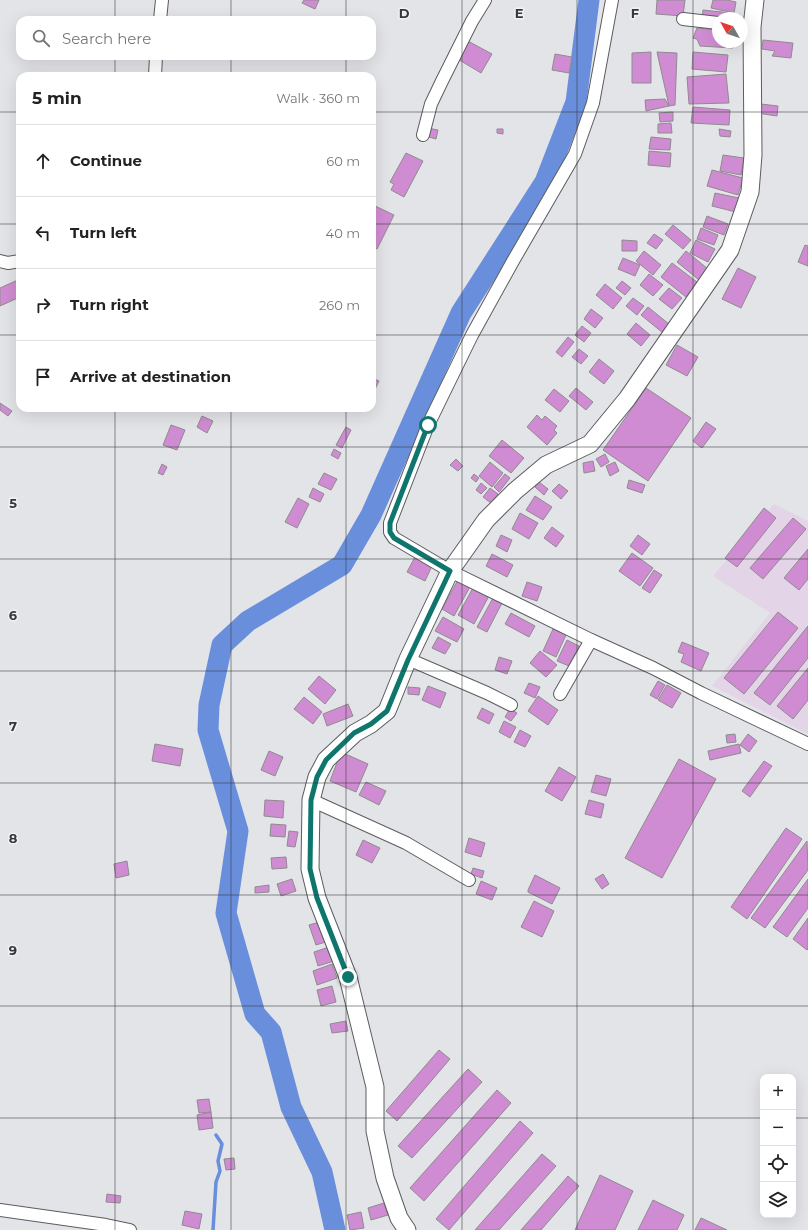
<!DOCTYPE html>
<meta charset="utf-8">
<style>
body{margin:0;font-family:Montserrat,sans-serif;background:#f6f6f6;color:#222}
.controls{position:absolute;right:12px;bottom:12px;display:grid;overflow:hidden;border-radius:8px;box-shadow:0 4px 16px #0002}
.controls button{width:36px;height:36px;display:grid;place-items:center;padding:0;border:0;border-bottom:1px solid #e0e0e0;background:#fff;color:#222;font:20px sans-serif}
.compass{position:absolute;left:712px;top:12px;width:36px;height:36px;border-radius:50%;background:#fff;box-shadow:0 4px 16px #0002;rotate:310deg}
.stop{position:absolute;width:12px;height:12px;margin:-9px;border:3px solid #0f766e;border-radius:50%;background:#fff}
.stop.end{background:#0f766e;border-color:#fff;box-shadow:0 1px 4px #0008}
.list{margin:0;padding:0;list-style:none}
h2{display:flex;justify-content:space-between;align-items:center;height:52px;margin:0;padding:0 16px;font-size:17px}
h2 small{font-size:13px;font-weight:400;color:#767676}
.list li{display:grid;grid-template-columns:26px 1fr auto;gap:12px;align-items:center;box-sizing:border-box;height:72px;padding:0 16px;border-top:1px solid #e0e0e0}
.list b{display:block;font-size:15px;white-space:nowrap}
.list em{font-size:13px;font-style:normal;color:#767676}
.icon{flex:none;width:22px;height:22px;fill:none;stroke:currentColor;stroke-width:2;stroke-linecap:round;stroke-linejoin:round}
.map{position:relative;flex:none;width:808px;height:1230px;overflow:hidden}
.search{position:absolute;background:#fff;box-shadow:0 4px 16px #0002;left:16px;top:16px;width:360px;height:44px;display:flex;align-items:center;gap:10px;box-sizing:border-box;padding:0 14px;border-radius:12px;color:#767676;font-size:15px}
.panel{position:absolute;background:#fff;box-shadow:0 4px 16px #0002;left:16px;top:72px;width:360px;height:340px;border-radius:12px}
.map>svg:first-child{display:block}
.industrial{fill:#e4d4e7}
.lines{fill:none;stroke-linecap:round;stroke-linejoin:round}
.stream{stroke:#698edc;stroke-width:3.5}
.river{stroke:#698edc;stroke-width:21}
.building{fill:#d08cd2;stroke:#8e8b8e}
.street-casing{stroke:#5b5c5f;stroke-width:14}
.secondary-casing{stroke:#5b5c5f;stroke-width:19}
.street{stroke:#fff;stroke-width:12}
.secondary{stroke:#fff;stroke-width:17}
.route{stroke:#0f766e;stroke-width:5}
.grid{fill:none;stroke:#373739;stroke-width:1;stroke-opacity:0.55}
.grid-label{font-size:13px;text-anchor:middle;font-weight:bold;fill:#373739;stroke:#f0f1f6;stroke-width:3;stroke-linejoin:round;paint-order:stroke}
</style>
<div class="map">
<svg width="808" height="1230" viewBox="0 0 808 1230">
<rect width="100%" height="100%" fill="#e3e4e8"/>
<!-- industrial -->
<polygon class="industrial" points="774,504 808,521 808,734 712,686 770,613 713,576"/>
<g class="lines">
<!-- stream -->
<polyline class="stream" points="213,1230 216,1182 220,1171 218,1161 222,1144 216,1135"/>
<!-- river -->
<polyline class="river" points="335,1230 322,1172 291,1107 271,1032 255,1014 226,913 238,831 208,730 209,705 222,645 248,621 342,565 371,515 461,313 545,182 576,102 589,0"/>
</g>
<!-- building -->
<g class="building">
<polygon points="304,0 319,0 315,9 302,3"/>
<polygon points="657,0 685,0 683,16 656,14"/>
<polygon points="713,0 727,0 736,2 734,13 711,8"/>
<polygon points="703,10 731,13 732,18 718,18 702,20"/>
<polygon points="697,28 718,30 718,42 734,42 733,48 700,46 697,39 693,38"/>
<polygon points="466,40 492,54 481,73 456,58"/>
<polygon points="763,40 793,43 791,58 772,56 775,51 762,49"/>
<polygon points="651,52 651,83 632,83 632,53"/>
<polygon points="657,52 677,53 675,105 669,106"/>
<polygon points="693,52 728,55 726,72 692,69"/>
<polygon points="555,54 572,57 569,73 552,70"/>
<polygon points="726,74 729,103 689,104 687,77"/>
<polygon points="665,99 669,106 646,111 645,100"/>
<polygon points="761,104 778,106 777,116 757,113"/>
<polygon points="693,107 730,110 729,125 691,123"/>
<polygon points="673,112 673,121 660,122 659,113"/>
<polygon points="671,123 672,133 658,133 658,124"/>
<polygon points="428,128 438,130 436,139 425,136"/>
<polygon points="497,129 503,129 503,134 497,133"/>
<polygon points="719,129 731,131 730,137 720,136"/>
<polygon points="651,137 671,139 670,150 649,149"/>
<polygon points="649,151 671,153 670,167 648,165"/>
<polygon points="406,153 423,161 404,197 391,190 394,184 390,182"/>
<polygon points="723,155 744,158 741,175 720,171"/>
<polygon points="712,170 743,178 738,195 707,186"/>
<polygon points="715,193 739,198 736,212 712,206"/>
<polygon points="373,205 394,215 377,249 372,246"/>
<polygon points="707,216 728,224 724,235 703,227"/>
<polygon points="673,225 691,240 683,249 665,234"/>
<polygon points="701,228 718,235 714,245 697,239"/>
<polygon points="654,234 663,240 656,249 647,243"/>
<polygon points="622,240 637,241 637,251 622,251"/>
<polygon points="696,240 715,249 708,262 690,253"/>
<polygon points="805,245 808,246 808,266 798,262"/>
<polygon points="644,251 661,265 653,275 636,261"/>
<polygon points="686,251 708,269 699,280 677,262"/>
<polygon points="623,258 640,265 635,276 618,269"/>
<polygon points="672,263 697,282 686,297 661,277"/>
<polygon points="738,268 756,277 741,308 722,299"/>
<polygon points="649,274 663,285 653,296 640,285"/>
<polygon points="20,279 20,297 0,306 0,288"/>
<polygon points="622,281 631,288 625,295 616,288"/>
<polygon points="605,284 622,298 613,309 596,295"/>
<polygon points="669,288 682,298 672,309 659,299"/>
<polygon points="633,298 644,306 637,315 626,306"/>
<polygon points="648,307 669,324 663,333 641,315"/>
<polygon points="591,309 603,318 595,328 584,319"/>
<polygon points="636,323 650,335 641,346 627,334"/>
<polygon points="582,326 591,333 584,342 575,335"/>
<polygon points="568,337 574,342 562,357 556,352"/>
<polygon points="677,345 698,357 687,376 666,365"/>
<polygon points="579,349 588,356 581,364 572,357"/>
<polygon points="599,359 614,371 604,384 589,372"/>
<polygon points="372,378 379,381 374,391 372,390"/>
<polygon points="576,388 593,402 586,410 569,396"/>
<polygon points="646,388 691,418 648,481 603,450"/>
<polygon points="554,389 569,401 560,412 545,400"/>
<polygon points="0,403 12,411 8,416 0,410"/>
<polygon points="537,415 542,420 545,416 557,426 554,430 557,433 547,445 527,427"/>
<polygon points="202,416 213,421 207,433 197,427"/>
<polygon points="706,422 716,429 702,448 693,441"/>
<polygon points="171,425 185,430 177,450 163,445"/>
<polygon points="346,427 351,430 342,448 336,445"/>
<polygon points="502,440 524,458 511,473 489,456"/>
<polygon points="334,449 341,453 338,459 331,455"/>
<polygon points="605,454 609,462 601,467 596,459"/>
<polygon points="456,459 463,466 458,471 450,465"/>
<polygon points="593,461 595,471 584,473 583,463"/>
<polygon points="490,462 503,473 492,487 479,476"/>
<polygon points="615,462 619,471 610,476 606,466"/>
<polygon points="162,464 167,467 163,475 158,473"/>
<polygon points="324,473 337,479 331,490 318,484"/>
<polygon points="474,474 479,478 476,482 471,478"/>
<polygon points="505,474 510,478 499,492 494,487"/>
<polygon points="629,480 645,485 642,493 627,488"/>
<polygon points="539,482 548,489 544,495 535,487"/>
<polygon points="481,483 487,488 481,494 476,490"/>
<polygon points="559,484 568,491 561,499 552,491"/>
<polygon points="313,488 324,494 320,502 309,497"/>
<polygon points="490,488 498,494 491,503 483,497"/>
<polygon points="535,496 552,507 543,520 526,510"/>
<polygon points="298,498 309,504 297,528 285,522"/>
<polygon points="764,508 776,518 737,567 725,558"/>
<polygon points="520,513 538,523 529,539 512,529"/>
<polygon points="793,518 806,529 763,579 750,568"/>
<polygon points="552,527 564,536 556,547 544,538"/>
<polygon points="501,535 512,540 507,552 496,546"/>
<polygon points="638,535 650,544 642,555 630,546"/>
<polygon points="808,549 808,579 799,590 784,578"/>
<polygon points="632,553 653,568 640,586 619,571"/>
<polygon points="492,554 513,565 507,577 486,566"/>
<polygon points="415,557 432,566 425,581 407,572"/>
<polygon points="654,570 662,575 650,593 642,588"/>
<polygon points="459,578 471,585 454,616 442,609"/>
<polygon points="527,582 542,587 537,601 522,596"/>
<polygon points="474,586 490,594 474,624 458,615"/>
<polygon points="493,598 502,603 487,632 477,627"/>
<polygon points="778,612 798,628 744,694 724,678"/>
<polygon points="511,613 535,626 529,637 505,624"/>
<polygon points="443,617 464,629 457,642 435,631"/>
<polygon points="808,626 808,658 770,705 754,693"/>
<polygon points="553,629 566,635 556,657 543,651"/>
<polygon points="438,637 451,644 445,654 432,648"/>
<polygon points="567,640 579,646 569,666 557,661"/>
<polygon points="682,642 709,653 701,671 681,662 684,654 678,652"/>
<polygon points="540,651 557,665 546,677 530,663"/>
<polygon points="499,657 512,661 507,674 495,670"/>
<polygon points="808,668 808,700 793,719 777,706"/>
<polygon points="319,676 336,690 325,704 308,689"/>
<polygon points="658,681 665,685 657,699 650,695"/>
<polygon points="529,683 540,687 535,698 524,693"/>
<polygon points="667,685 681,693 672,708 658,700"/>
<polygon points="428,686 446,693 440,708 422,700"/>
<polygon points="408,687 420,688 419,695 408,694"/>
<polygon points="538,696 558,710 548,725 528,711"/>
<polygon points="304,697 322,712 313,724 294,709"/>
<polygon points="348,704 353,716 327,726 323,714"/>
<polygon points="482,708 494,714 489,724 477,718"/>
<polygon points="510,709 517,713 511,721 505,717"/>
<polygon points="504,721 516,727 510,738 499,732"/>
<polygon points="520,730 531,736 525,747 514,742"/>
<polygon points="735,734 736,742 727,743 726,735"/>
<polygon points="748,734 757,741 749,752 740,745"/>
<polygon points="155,744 183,749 180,766 152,761"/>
<polygon points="739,744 741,753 710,760 708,751"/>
<polygon points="269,751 283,757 275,776 261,770"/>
<polygon points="341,752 368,764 356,792 330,781"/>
<polygon points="679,759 716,779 662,878 625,858"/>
<polygon points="764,761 772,766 750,797 742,791"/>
<polygon points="559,767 576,777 562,801 545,791"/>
<polygon points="596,775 611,779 606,796 591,792"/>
<polygon points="366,782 386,791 379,805 359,795"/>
<polygon points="265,800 284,801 283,818 264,816"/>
<polygon points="589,800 604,804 601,818 585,814"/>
<polygon points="271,824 286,825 285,837 270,836"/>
<polygon points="786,828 802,839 747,919 731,907"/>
<polygon points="289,831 298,832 295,847 287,846"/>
<polygon points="469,838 485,843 481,857 465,852"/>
<polygon points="363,840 380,848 372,863 356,855"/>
<polygon points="807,841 808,870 765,928 751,918"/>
<polygon points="286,857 287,868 272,869 271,858"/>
<polygon points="127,861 129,875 116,878 114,864"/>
<polygon points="473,868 484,871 482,878 471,874"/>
<polygon points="603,874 609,884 602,889 595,879"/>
<polygon points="535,875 560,888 552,904 528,892 528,890"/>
<polygon points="292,879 296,891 281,896 277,884"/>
<polygon points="808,879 808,908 787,937 773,927"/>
<polygon points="481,881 497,888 492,900 476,894"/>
<polygon points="269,885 269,892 255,893 255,887"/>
<polygon points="534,901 554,911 542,937 521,927"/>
<polygon points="808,918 808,949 807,950 793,939"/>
<polygon points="323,921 329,941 316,945 309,925"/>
<polygon points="329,947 334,961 318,966 314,952"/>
<polygon points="332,964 337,978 317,985 313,971"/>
<polygon points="332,986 336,1002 321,1006 317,990"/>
<polygon points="346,1021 348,1031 332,1033 330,1024"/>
<polygon points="439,1050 450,1059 397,1121 386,1111"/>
<polygon points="468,1069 482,1082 412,1158 398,1146"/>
<polygon points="497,1090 511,1103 424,1201 410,1188"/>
<polygon points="209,1099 211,1112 199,1113 197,1100"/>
<polygon points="211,1112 213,1128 199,1130 197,1115"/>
<polygon points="520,1121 533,1133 449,1230 436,1219"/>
<polygon points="542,1154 556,1166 499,1230 475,1230"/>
<polygon points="234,1158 235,1169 226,1170 224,1159"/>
<polygon points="600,1175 633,1191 615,1230 575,1230"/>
<polygon points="568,1176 579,1186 541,1230 521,1230"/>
<polygon points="107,1194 121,1196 120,1203 106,1202"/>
<polygon points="653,1200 684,1215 677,1230 638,1230"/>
<polygon points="384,1203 388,1215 371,1220 368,1208"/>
<polygon points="185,1211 202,1214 199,1229 182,1225"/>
<polygon points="361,1212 364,1228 350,1230 347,1215"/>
<polygon points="701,1218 727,1230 695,1230"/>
</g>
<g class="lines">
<!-- street casing -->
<g class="street-casing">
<g id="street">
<polyline points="612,0 593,103 575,154 513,261 472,335 428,425 390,523 390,532 394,538 450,571 591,640 653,668 701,693 808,744"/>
<polyline points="683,19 718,23"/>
<polyline points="160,20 162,0"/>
<polyline points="155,76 156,56"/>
<polyline points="423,135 431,104 442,81 472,21 485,0"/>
<polyline points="0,261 8,263 20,261"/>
<polyline points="408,659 487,693 511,705"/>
<polyline points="560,694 591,640"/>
<polyline points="311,800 406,843 469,880"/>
<polyline points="0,1210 106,1225 130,1230"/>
</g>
</g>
<!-- secondary casing -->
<g class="secondary-casing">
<polyline id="secondary" points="407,1230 399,1218 385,1178 375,1131 375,1087 348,977 317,898 310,869 311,800 317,777 326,760 355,733 371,724 387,711 408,659 450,571 486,520 515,491 546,465 590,444 627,399 730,250 750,192 753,155 752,27 755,0"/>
</g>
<!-- street -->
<use href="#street" class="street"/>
<!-- secondary -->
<use href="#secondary" class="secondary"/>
</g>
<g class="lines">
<!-- route -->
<polyline class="route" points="348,977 317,898 310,869 311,800 317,777 326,760 354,733 371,724 387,711 408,660 450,571 394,538 390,532 390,523 428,425"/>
</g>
<!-- grid -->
<path class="grid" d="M115,0V20M231,0V20M346,0V20M462,0V1230M577,0V1230M693,0V1230M115,56V76M231,56V76M346,56V76M0,112H20M372,112H808M0,224H20M372,224H808M0,335H20M372,335H808M115,408V1230M231,408V1230M346,408V1230M0,447H808M0,559H808M0,671H808M0,783H808M0,895H808M0,1006H808M0,1118H763M793,1118H808"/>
<g class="grid-label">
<text x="404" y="18">D</text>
<text x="519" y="18">E</text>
<text x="635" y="18">F</text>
<text x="13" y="508">5</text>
<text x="13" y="620">6</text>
<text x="13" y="731">7</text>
<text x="13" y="843">8</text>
<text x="13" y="955">9</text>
</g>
</svg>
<div class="controls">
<button>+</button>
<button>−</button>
<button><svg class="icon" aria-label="locate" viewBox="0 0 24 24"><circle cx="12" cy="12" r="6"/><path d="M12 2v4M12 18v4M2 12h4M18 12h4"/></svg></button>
<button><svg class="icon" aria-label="layers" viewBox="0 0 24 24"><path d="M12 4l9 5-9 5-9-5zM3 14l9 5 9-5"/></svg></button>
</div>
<svg class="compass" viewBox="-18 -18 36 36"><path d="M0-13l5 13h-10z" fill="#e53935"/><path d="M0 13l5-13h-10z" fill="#767676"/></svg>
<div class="stop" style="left:428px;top:425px"></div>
<div class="stop end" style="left:348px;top:977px"></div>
<div class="search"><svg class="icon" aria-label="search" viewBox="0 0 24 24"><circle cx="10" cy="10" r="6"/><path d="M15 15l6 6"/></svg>Search here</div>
<section class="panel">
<h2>5 min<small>Walk · 360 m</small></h2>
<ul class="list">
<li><svg class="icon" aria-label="ahead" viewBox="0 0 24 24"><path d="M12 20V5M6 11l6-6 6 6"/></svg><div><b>Continue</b></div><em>60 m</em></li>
<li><svg class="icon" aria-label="left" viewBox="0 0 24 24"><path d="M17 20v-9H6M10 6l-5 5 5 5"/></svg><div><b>Turn left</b></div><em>40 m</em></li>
<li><svg class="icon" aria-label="right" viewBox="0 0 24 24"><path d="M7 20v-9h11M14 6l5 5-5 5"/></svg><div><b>Turn right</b></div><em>260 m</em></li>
<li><svg class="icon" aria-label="arrive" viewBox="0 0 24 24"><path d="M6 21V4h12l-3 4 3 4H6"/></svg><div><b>Arrive at destination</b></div></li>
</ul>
</section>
</div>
